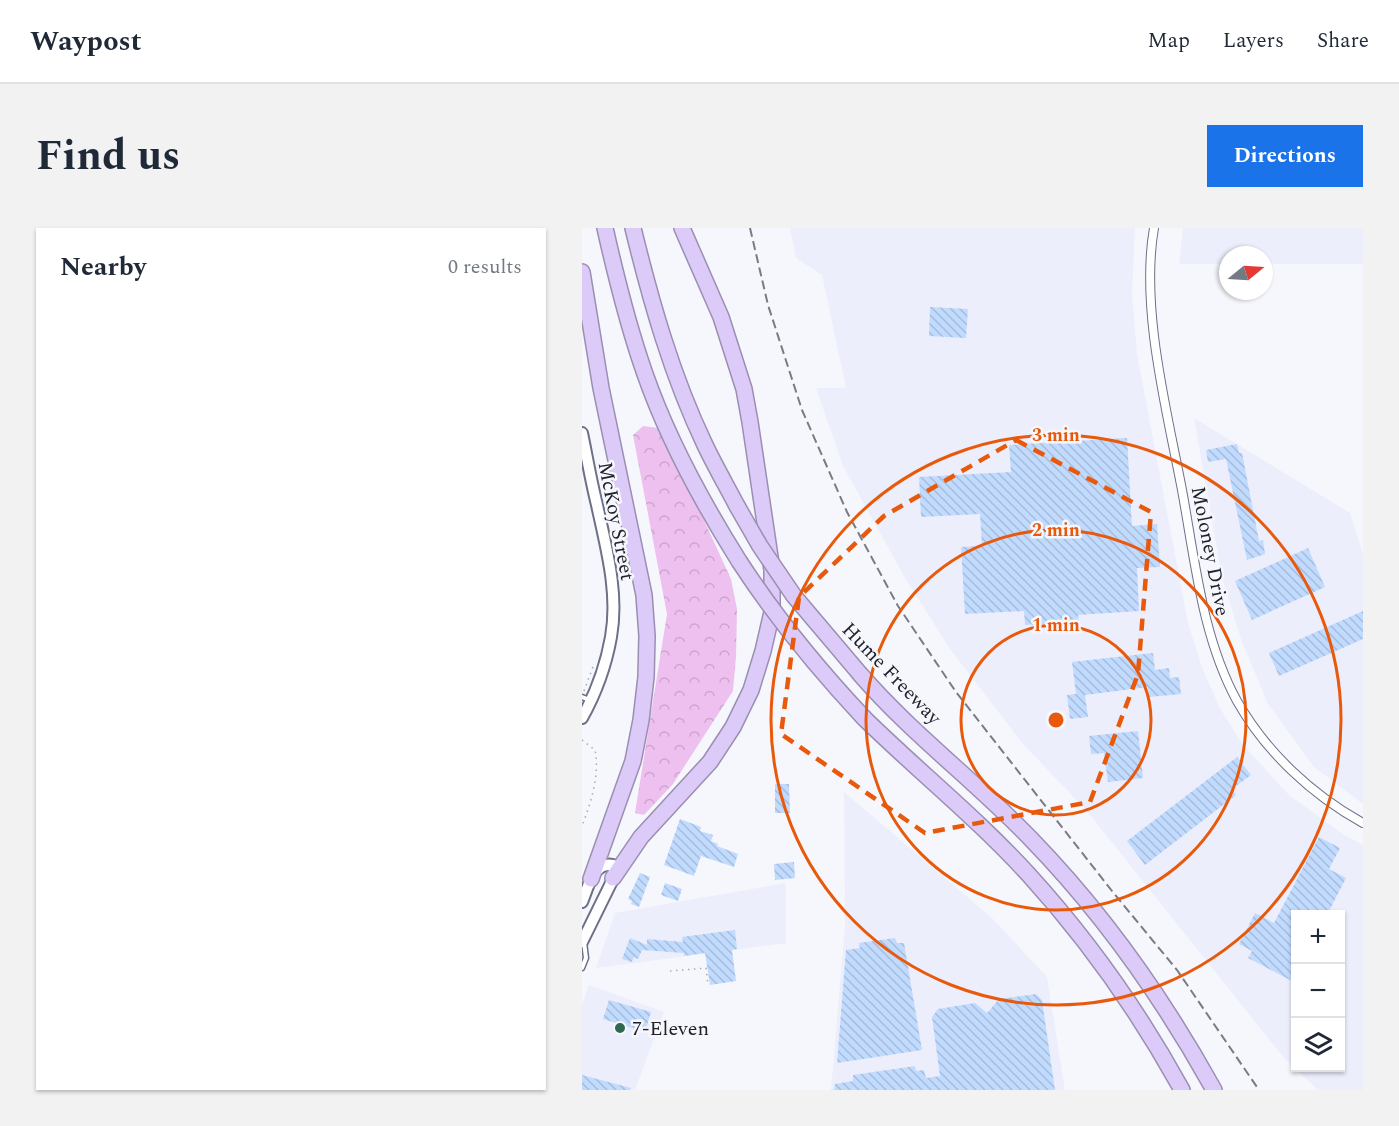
<!DOCTYPE html>
<meta charset="utf-8">
<style>
body{margin:0;font-family:Spectral,serif;background:#f2f2f3;color:#1f2937}
.controls{position:absolute;right:18px;bottom:18px;display:grid;overflow:hidden;border-radius:0px;box-shadow:0 2px 4px #0004}
.controls button{width:54px;height:54px;display:grid;place-items:center;padding:0;border:0;border-bottom:2px solid #e0e1e3;background:#fff;color:#1f2937;font:30px sans-serif}
.compass{position:absolute;left:637px;top:18px;width:54px;height:54px;border-radius:50%;background:#fff;box-shadow:0 2px 4px #0004;rotate:72deg}
.list{margin:0;padding:0;list-style:none}
h2{display:flex;justify-content:space-between;align-items:center;height:78px;margin:0;padding:0 24px;font-size:26px}
h2 small{font-size:20px;font-weight:400;color:#747a83}
.icon{flex:none;width:33px;height:33px;fill:none;stroke:currentColor;stroke-width:2;stroke-linecap:round;stroke-linejoin:round}
.map{position:relative;flex:none;width:781px;height:862px;overflow:hidden;border-radius:0px}
header{display:flex;align-items:center;gap:36px;box-sizing:border-box;height:84px;padding:0 30px;background:#fff;border-bottom:2px solid #e0e1e3}
header strong{font-size:28px}
nav{display:flex;gap:33px;margin-inline-start:auto;font-size:21px}
.intro{display:flex;align-items:center;justify-content:space-between;box-sizing:border-box;height:144px;padding:0 36px}
h1{margin:0;font-size:42px}
.button{padding:15px 27px;border-radius:0px;background:#1a73e8;color:#fff;font-size:21px;font-weight:700}
main{display:flex;gap:36px;padding:0 36px}
aside{flex:1;background:#fff;border-radius:0px;box-shadow:0 2px 4px #0004}
.map>svg:first-child{display:block}
.built{fill:#eceefc;fill-rule:evenodd}
.forest{fill:url(#forest-crowns)}
.building{fill:url(#building-back-hatch)}
.lines{fill:none;stroke-linecap:round;stroke-linejoin:round}
.lane-casing{stroke:#6d7087;stroke-width:7}
.street-casing{stroke:#6d7087;stroke-width:10}
.secondary-casing{stroke:#6d7087;stroke-width:14}
.highway-casing{stroke:#9a8fb1;stroke-width:18}
.path{stroke:#a9aab1;stroke-width:1.5;stroke-dasharray:1.5 4.5;stroke-linecap:butt}
.lane{stroke:#fff;stroke-width:4}
.street{stroke:#fff;stroke-width:8}
.secondary{stroke:#fff;stroke-width:10}
.highway{stroke:#dccaf9;stroke-width:15}
.rail{stroke:#7a7b83;stroke-width:2;stroke-dasharray:9 4.5;stroke-linecap:butt}
.highway-bridge-casing{stroke:#9a8fb1;stroke-width:18;stroke-linecap:butt}
.highway-bridge{stroke:#dccaf9;stroke-width:15}
.marked{fill:none;stroke:#e8590c;stroke-width:4.5;stroke-dasharray:12 8;stroke-linejoin:round}
.ring{fill:none;stroke:#e8590c;stroke-width:3}
.poi-dot{fill:#30674e;stroke:#f6f7fc;stroke-width:2}
.labels{text-anchor:middle;stroke-width:5;stroke-linejoin:round;paint-order:stroke}
.street-label{font-size:20px;fill:#20212b;stroke:#f6f7fc}
.poi-label{font-size:20px;fill:#20212b;stroke:#f6f7fc;text-anchor:start}
.centre{fill:#e8590c;stroke:#f6f7fc;stroke-width:3}
.ring-label{font-size:18px;text-anchor:middle;font-weight:bold;fill:#e8590c;stroke:#f6f7fc;stroke-width:5;stroke-linejoin:round;paint-order:stroke}
</style>
<header>
<strong>Waypost</strong>
<nav><a>Map</a><a>Layers</a><a>Share</a></nav>
</header>
<div class="intro"><h1>Find us</h1><a class="button">Directions</a></div>
<main>
<aside>
<h2>Nearby<small>0 results</small></h2>
<ul class="list">
</ul>
</aside>
<div class="map">
<svg width="781" height="862" viewBox="0 0 781 862">
<defs>
<pattern id="forest-crowns" width="20" height="18" patternUnits="userSpaceOnUse" patternTransform="scale(1.5)"><rect width="20" height="18" fill="#eec0ef"/><path d="M2 6a3 3 0 1 1 6 0M12 15a3 3 0 1 1 6 0" fill="none" stroke="#cca5cd"/></pattern>
<pattern id="building-back-hatch" width="6" height="6" patternUnits="userSpaceOnUse" patternTransform="scale(1.5)"><rect width="6" height="6" fill="#c1dbff"/><path d="M-1 5l2 2M0 0l6 6M5-1l2 2" fill="none" stroke="#a6bcdb"/></pattern>
</defs>
<rect width="100%" height="100%" fill="#f6f7fc"/>
<!-- built -->
<g class="built">
<path d="M208,0H553L550,65L555,126L606,395L621,442L638,480L659,514L683,541L708,568L761,606L781,617V862H736L702,830L504,582L441,516L368,421L323,350L261,238L234,160H264L240,47L214,30ZM714,686H758V840H714Z"/>
<polygon points="601,0 781,0 781,36 682,36 682,27 646,27 646,36 597,36"/>
<polygon points="612,190 768,285 781,325 781,576 732,539 686,476 660,414 640,350"/>
<polygon points="262,564 410,690 465,749 483,862 249,862 263,697"/>
<polygon points="204,655 204,715 14,740 33,685"/>
<polygon points="7,757 82,784 53,862 0,862 0,776"/>
</g>
<!-- forest -->
<polygon class="forest" points="61,198 76,200 115,277 149,351 155,381 154,429 151,463 91,556 62,587 53,585 85,386 51,207"/>
<!-- building -->
<g class="building">
<polygon points="348,79 386,81 384,110 347,108"/>
<polygon points="545,210 550,298 575,296 578,339 555,340 557,383 496,387 497,394 443,397 442,383 383,386 379,319 400,318 398,286 339,289 337,249 429,244 427,217"/>
<polygon points="655,216 657,225 660,225 677,313 681,312 683,326 665,332 644,231 626,234 624,222"/>
<polygon points="726,320 743,359 670,392 653,353"/>
<polygon points="781,383 781,411 697,448 687,425"/>
<polygon points="571,425 573,442 587,440 588,450 597,449 599,466 567,469 566,459 503,467 506,489 488,491 485,467 494,466 490,434"/>
<polygon points="556,503 561,550 526,554 522,525 509,526 507,508"/>
<polygon points="655,529 669,547 650,561 654,567 563,637 545,613"/>
<polygon points="193,556 207,556 208,585 193,585"/>
<polygon points="98,591 119,599 118,603 131,607 129,613 136,616 135,618 156,626 152,639 119,628 112,648 82,637"/>
<polygon points="737,609 758,620 747,641 764,650 745,687 714,687 714,746 710,753 666,730 670,723 657,716 673,685 692,695"/>
<polygon points="212,634 213,650 193,652 192,636"/>
<polygon points="58,645 68,649 57,679 49,676 50,673 46,671"/>
<polygon points="83,655 100,661 96,673 79,667"/>
<polygon points="153,702 155,721 150,722 154,753 128,757 123,725 102,728 102,725 60,722 56,731 52,729 50,734 40,731 48,710 65,717 65,711 101,714 100,709"/>
<polygon points="313,710 315,715 322,715 340,822 255,835 264,722 278,720 277,715"/>
<polygon points="454,766 460,772 473,862 252,862 253,856 271,853 271,847 333,838 334,843 342,842 344,850 358,848 350,789 356,781 393,775 405,785 417,771"/>
<polygon points="27,772 69,784 63,804 21,791"/>
<polygon points="0,847 49,860 48,862 0,862"/>
</g>
<g class="lines">
<!-- lane casing -->
<g class="lane-casing">
<g id="lane">
<polyline points="0,469 8,472"/>
<polyline points="0,740 4,730 2,714"/>
</g>
</g>
<!-- street casing -->
<g class="street-casing">
<path id="street" d="M572,0C558,80 585,183 600,262C613,332 620,409 655,473C684,524 730,567 781,595"/>
</g>
<!-- secondary casing -->
<g class="secondary-casing">
<g id="secondary">
<path d="M0,205C5,229 9,253 15,277C24,319 37,365 29,409C24,437 14,465 0,490"/>
<path d="M0,674C6,660 11,633 31,637L33,647L0,714"/>
</g>
</g>
<!-- highway casing -->
<g class="highway-casing">
<g id="highway">
<path d="M23,0C34,49 46,98 63,146C86,212 120,274 157,333"/>
<path d="M51,0C69,74 90,148 123,217C133,238 144,257 155,278"/>
<polyline points="0,44 19,160 62,367 65,408 64,449 59,492 51,533 9,651"/>
<path d="M278,446C329,505 393,553 448,610C521,685 581,770 632,862"/>
<path d="M282,490C336,543 396,591 447,647C507,713 557,784 600,862"/>
<polyline points="31,650 59,609 128,534 151,499 169,462 181,423 190,384 190,342 168,194 162,161 139,89 100,0"/>
</g>
</g>
<!-- path -->
<g class="path">
<polyline points="2,463 12,436"/>
<path d="M0,512L13,522C18,546 9,575 0,598"/>
<polyline points="88,743 124,740 126,757"/>
</g>
<!-- lane -->
<use href="#lane" class="lane"/>
<!-- street -->
<use href="#street" class="street"/>
<!-- secondary -->
<use href="#secondary" class="secondary"/>
<!-- highway -->
<use href="#highway" class="highway"/>
<!-- rail -->
<polyline class="rail" points="168,0 186,77 220,182 265,284 316,378 374,464 530,663 595,742 677,862"/>
<!-- highway-bridge casing -->
<g class="highway-bridge-casing">
<g id="highway-bridge">
<polyline points="155,278 178,318 212,368 278,446"/>
<path d="M157,333C194,390 236,441 282,490"/>
</g>
</g>
<!-- highway-bridge -->
<use href="#highway-bridge" class="highway-bridge"/>
</g>
<!-- marked area -->
<path class="marked" d="M434,212L569,284L556,446L508,574L343,605L199,506L217,369L302,288Z"/>
<!-- distance rings -->
<g class="ring">
<circle cx="474" cy="492" r="95"/>
<circle cx="474" cy="492" r="190"/>
<circle cx="474" cy="492" r="285"/>
</g>
<!-- markers -->
<circle class="poi-dot" cx="38" cy="800" r="6"/>
<g class="labels">
<!-- street labels -->
<g class="street-label">
<text transform="translate(35 293) rotate(79)" y="7">McKoy Street</text>
<text transform="translate(629 323) rotate(79)" y="7">Moloney Drive</text>
<text transform="translate(310 445) rotate(46)" y="7">Hume Freeway</text>
</g>
<!-- poi labels -->
<g class="poi-label">
<text x="50" y="807">7-Eleven</text>
</g>
</g>
<circle cx="474" cy="492" r="9" class="centre"/>
<g class="ring-label">
<text x="474" y="213">3 min</text>
<text x="474" y="308">2 min</text>
<text x="474" y="403">1 min</text>
</g>
</svg>
<div class="controls">
<button>+</button>
<button>−</button>
<button><svg class="icon" aria-label="layers" viewBox="0 0 24 24"><path d="M12 4l9 5-9 5-9-5zM3 14l9 5 9-5"/></svg></button>
</div>
<svg class="compass" viewBox="-18 -18 36 36"><path d="M0-13l5 13h-10z" fill="#e53935"/><path d="M0 13l5-13h-10z" fill="#747a83"/></svg>
</div>
</main>
